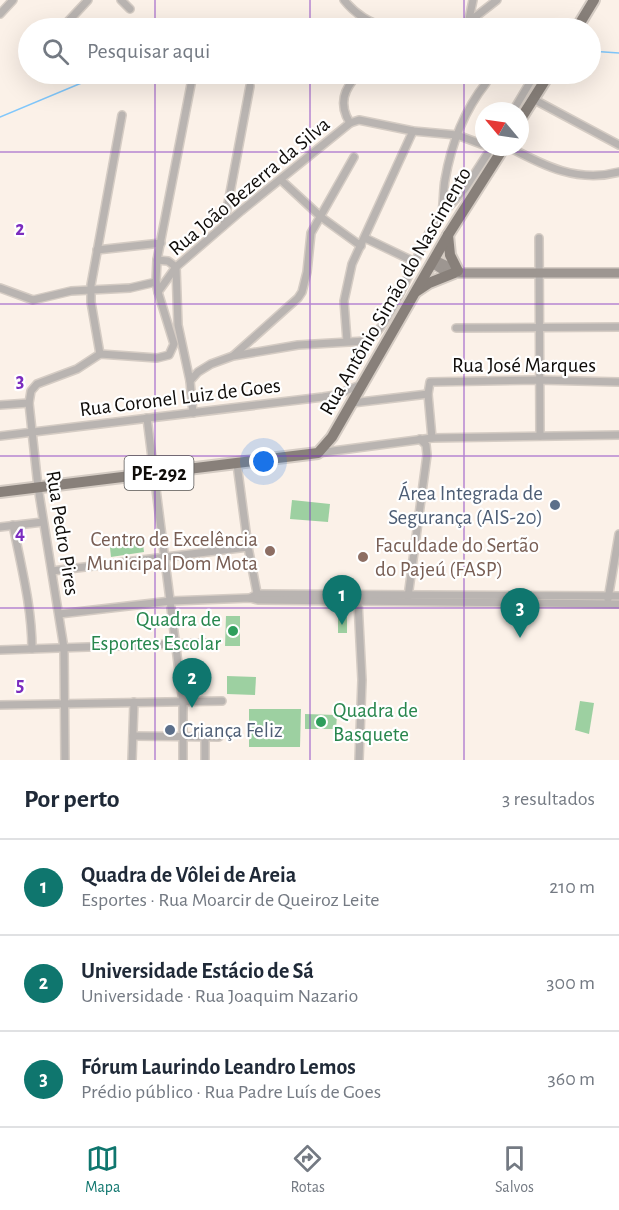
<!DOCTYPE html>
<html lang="pt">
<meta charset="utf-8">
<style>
body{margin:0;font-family:"Alegreya Sans",sans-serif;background:#f6f6f7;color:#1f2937}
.compass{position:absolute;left:475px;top:102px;width:54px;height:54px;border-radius:50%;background:#fff;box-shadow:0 6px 24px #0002;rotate:299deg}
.you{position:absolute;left:264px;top:462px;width:21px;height:21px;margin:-15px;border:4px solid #fff;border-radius:50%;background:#1a73e8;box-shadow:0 0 0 9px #1a73e833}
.badge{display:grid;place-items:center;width:39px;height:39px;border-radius:50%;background:#0f766e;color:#fff;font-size:20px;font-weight:700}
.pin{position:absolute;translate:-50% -50px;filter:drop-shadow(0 2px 3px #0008)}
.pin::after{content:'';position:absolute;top:32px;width:21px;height:18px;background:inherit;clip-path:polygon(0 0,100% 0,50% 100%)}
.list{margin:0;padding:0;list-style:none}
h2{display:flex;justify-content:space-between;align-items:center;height:78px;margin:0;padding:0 24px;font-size:26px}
h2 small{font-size:20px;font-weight:400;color:#747a83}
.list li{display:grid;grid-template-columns:39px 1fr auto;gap:18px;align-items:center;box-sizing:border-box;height:96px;padding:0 24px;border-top:2px solid #e0e1e3}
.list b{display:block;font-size:22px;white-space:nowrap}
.list p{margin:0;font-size:20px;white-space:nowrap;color:#747a83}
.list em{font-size:20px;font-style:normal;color:#747a83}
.icon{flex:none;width:33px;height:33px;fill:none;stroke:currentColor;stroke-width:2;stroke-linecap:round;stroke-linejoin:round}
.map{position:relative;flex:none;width:619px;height:760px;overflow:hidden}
.search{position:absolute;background:#fff;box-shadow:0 6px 24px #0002;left:18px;right:18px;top:18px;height:66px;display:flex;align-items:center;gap:15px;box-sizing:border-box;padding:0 21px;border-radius:33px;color:#747a83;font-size:22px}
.sheet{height:366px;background:#fff}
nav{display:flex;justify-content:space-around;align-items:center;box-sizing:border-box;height:84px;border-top:2px solid #e0e1e3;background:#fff;font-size:16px;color:#747a83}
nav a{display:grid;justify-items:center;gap:3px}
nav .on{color:#0f766e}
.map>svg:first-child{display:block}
.park{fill:#9dd0a1}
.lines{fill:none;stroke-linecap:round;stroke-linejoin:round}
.stream{stroke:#81c7fb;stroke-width:1.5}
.street-casing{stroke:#d5ccc4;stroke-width:10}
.secondary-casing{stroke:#d5ccc4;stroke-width:12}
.primary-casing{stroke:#d5ccc4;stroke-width:14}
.street{stroke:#b9b4b1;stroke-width:7}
.secondary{stroke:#9d9691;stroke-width:9}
.primary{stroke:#88807a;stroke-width:10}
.grid{fill:none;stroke:#7b2cbf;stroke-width:1.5;stroke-opacity:0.55}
.service-dot{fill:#5c6f8a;stroke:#fff;stroke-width:2}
.education-dot{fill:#8d6e63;stroke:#fff;stroke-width:2}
.leisure-dot{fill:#2e9e5b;stroke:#fff;stroke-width:2}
.labels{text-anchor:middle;stroke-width:4.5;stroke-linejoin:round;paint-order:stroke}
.shield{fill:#fff;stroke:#575553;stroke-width:1.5}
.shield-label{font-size:20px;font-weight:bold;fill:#0f0c09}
.street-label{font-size:21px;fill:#0f0c09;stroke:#fff}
.service-label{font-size:21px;fill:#4e5e75;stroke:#fff;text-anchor:end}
.education-label{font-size:21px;fill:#785e54;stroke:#fff;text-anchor:end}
.leisure-label{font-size:21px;fill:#27864d;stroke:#fff;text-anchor:end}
.grid-label{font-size:20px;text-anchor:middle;font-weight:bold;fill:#7b2cbf;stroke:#fff;stroke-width:4.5;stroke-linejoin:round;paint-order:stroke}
</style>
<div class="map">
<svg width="619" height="760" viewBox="0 0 619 760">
<rect width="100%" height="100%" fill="#fbf1e8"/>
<!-- park -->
<g class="park">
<polygon points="292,500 330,504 328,522 290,519"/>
<polygon points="142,535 144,552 111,557 109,539"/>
<polygon points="226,616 240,616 240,646 225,646"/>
<rect x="338" y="617" width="9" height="16"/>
<polygon points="227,676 256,677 255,695 227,694"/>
<polygon points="580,701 594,703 589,734 575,730"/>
<polygon points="249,709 301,709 300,747 249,747"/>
<polygon points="305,714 337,715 336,729 305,729"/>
</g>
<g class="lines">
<!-- stream -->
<g class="stream">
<polyline points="590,51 619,53"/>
<polyline points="378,74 395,80 423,74"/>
<polyline points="0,117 103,74"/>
</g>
<!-- street casing -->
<g class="street-casing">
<g id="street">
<polyline points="121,0 130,9"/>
<path d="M344,0C356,15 369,22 387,28"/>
<polyline points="0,14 13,0"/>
<polyline points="468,24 473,0"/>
<polyline points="62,28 88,0"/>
<polyline points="461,28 497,0"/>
<polyline points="533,99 619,145"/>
<polyline points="513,111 535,74"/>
<path d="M350,123C338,104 344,89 358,74"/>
<path d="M509,147C544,166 578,183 619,172"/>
<polyline points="281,180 321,217 361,246"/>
<polyline points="442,214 464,190 492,147"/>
<polyline points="224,225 250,86"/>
<polyline points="365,238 415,262"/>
<polyline points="539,238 540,436"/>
<polyline points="97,250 161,243"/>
<polyline points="157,260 168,261 176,267 178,325 190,381"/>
<polyline points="0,288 33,300 71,291 130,288 156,282"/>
<polyline points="158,292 156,282 157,260 193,74"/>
<polyline points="456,328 619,327"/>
<polyline points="347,341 344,301 352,264 413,131"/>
<polyline points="100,354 91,302 91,285 122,115"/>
<polyline points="234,355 298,298 302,292 307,272 311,233 354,157"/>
<polyline points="352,403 428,394"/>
<polyline points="0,405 29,403"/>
<path d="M193,413L190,381L198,372L211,364L233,356L298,345L366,341C387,333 416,256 428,235C431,228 438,223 441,216C444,209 443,189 445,180C451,145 464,111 486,83"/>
<polyline points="147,418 183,703 183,760"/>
<polyline points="0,436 323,397 336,395 360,385"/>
<polyline points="432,438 428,394 430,382 538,380 619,382"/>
<polyline points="318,453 432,438 619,435"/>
<polyline points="237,464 248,547 258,598"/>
<path d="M13,525C21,566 32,607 32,649"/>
<polyline points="0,527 43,522"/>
<polyline points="52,571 248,547"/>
<polyline points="408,597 427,455 426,445 420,439"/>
<polyline points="250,598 257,594 619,596"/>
<polyline points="608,599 619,534"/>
<polyline points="358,602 362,680 359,760"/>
<polyline points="59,614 171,601 250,598 258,600 619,604"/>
<polyline points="0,650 205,643"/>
<polyline points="0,705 222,701"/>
<polyline points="133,736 219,737"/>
<polyline points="65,760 64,648 38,487 29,403 31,391 37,384 77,369 100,354 157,358 169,355 174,344 158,292 176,267 241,211 350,123 359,120 413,131 457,135 484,145"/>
<polyline points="132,760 134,702"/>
<polyline points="205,760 205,737"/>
</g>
</g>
<!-- secondary casing -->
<g class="secondary-casing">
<g id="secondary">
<polyline points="432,263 446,272 454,273 619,273"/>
<polyline points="432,263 439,262 460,272"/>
</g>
</g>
<!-- primary casing -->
<g class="primary-casing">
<g id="primary">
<polyline points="577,28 594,0"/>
<polyline points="520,120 549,74"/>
<polyline points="448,235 450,255 458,271"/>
<polyline points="417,291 429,283 454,273"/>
<polyline points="0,492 318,453 332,437 448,235 504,147"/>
</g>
</g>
<!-- street -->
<use href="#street" class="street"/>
<!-- secondary -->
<use href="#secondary" class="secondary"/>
<!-- primary -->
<use href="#primary" class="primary"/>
</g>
<!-- grid -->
<path class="grid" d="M155,0V28M310,0V28M464,0V28M155,74V760M310,74V760M464,74V760M0,152H619M0,304H619M0,456H619M0,608H619"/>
<!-- markers -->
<g class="service-dot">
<circle cx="555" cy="505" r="6"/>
<circle cx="170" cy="730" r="6"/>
</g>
<g class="education-dot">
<circle cx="270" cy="551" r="6"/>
<circle cx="363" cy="557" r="6"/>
</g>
<g class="leisure-dot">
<circle cx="233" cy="631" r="6"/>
<circle cx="321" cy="722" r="6"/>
</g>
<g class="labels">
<!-- shield labels -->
<rect class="shield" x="124.5" y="456" width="69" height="34" rx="4.5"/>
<g class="shield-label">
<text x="159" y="480">PE-292</text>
</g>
<!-- street labels -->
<g class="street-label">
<text transform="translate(249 186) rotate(-40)" y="7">Rua João Bezerra da Silva</text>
<text transform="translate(395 291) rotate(-60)" y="7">Rua Antônio Simão do Nascimento</text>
<text x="524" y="372">Rua José Marques</text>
<text transform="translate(180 397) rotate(-7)" y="7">Rua Coronel Luiz de Goes</text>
<text transform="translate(63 533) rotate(81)" y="7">Rua Pedro Pires</text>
</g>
<!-- service labels -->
<g class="service-label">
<text x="543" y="500">Área Integrada de<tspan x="543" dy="24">Segurança (AIS-20)</tspan></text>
<text x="182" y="737" text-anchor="start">Criança Feliz</text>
</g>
<!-- education labels -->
<g class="education-label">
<text x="258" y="546">Centro de Excelência<tspan x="258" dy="24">Municipal Dom Mota</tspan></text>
<text x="375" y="552" text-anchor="start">Faculdade do Sertão<tspan x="375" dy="24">do Pajeú (FASP)</tspan></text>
</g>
<!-- leisure labels -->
<g class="leisure-label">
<text x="221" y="626">Quadra de<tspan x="221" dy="24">Esportes Escolar</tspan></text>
<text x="333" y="717" text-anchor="start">Quadra de<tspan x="333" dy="24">Basquete</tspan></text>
</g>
</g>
<g class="grid-label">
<text x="20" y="235">2</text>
<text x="20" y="387">3</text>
<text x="20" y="539">4</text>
<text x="20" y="691">5</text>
</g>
</svg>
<svg class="compass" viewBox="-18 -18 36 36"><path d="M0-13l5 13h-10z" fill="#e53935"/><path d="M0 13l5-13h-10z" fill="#747a83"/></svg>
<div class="you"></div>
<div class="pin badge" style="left:342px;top:625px">1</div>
<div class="pin badge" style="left:192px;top:708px">2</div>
<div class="pin badge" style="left:520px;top:638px">3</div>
<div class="search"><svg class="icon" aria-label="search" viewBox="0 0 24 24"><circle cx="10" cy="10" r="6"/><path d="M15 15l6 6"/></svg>Pesquisar aqui</div>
</div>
<section class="sheet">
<h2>Por perto<small>3 resultados</small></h2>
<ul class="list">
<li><span class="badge">1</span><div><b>Quadra de Vôlei de Areia</b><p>Esportes · Rua Moarcir de Queiroz Leite</p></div><em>210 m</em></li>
<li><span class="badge">2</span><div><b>Universidade Estácio de Sá</b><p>Universidade · Rua Joaquim Nazario</p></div><em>300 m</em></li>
<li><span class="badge">3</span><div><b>Fórum Laurindo Leandro Lemos</b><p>Prédio público · Rua Padre Luís de Goes</p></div><em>360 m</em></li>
</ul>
</section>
<nav>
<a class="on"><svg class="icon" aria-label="map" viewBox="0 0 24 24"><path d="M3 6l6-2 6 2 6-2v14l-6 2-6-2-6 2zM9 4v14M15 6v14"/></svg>Mapa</a>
<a><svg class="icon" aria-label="directions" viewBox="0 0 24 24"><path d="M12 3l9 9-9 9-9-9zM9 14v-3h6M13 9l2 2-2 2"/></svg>Rotas</a>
<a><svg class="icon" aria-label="saved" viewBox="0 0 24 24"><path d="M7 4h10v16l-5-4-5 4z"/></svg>Salvos</a>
</nav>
